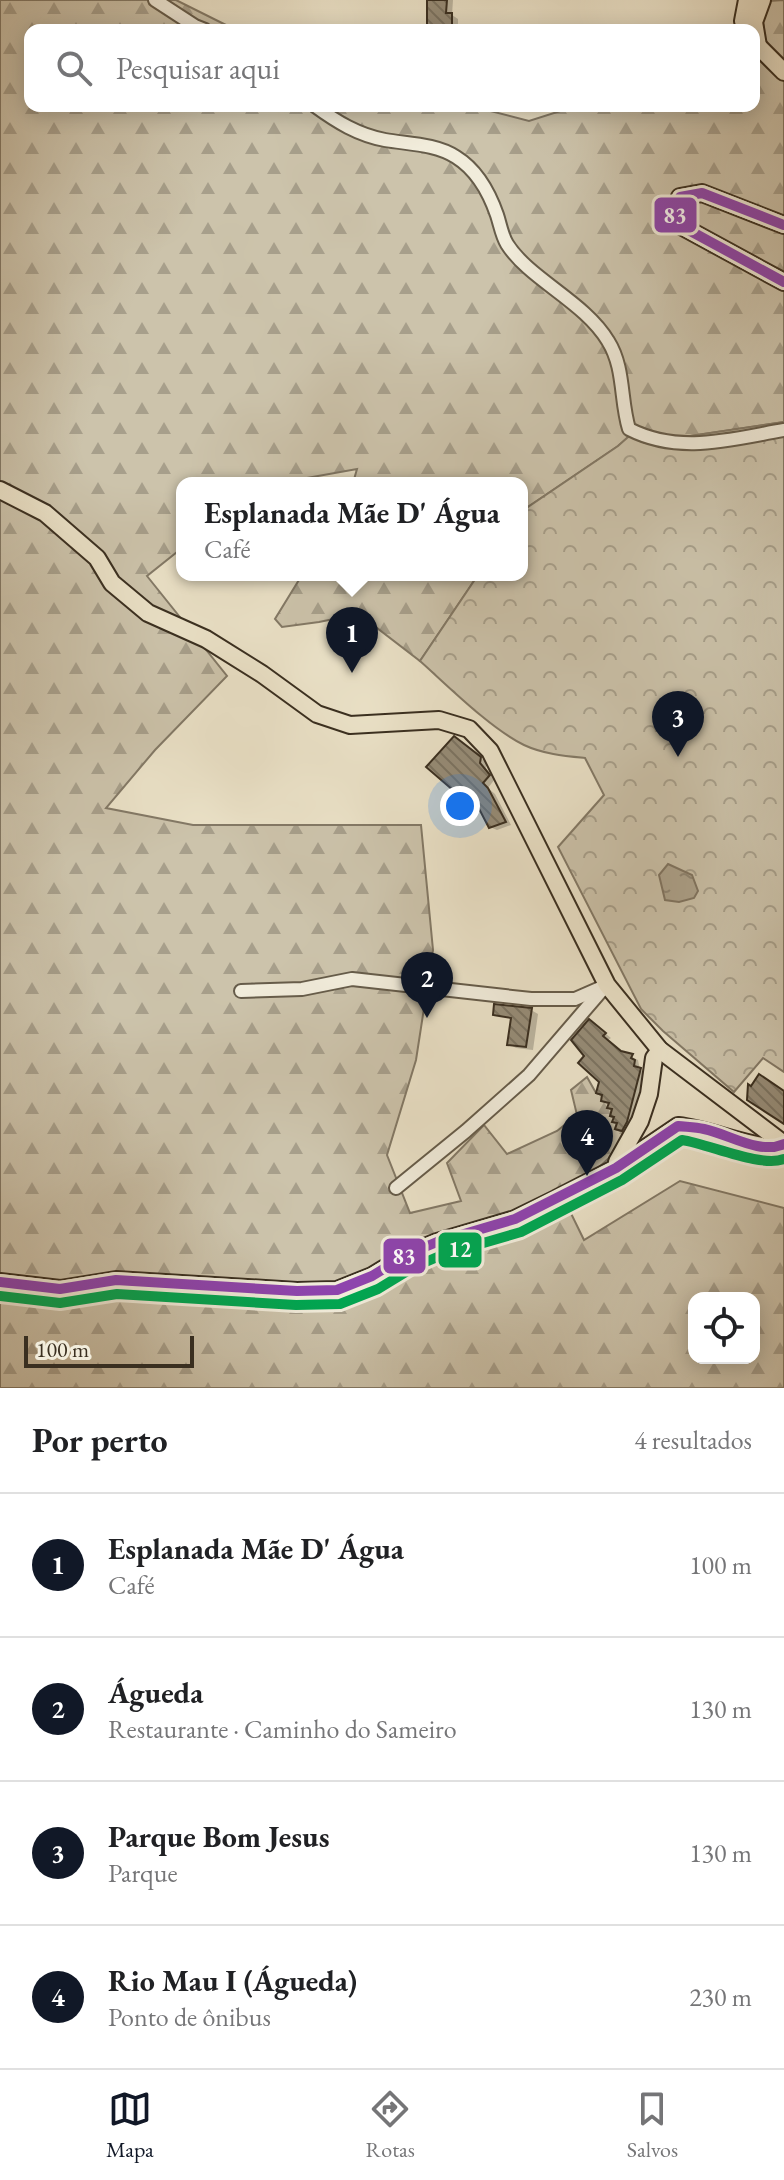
<!DOCTYPE html>
<html lang="pt">
<meta charset="utf-8">
<style>
body{margin:0;font-family:"EB Garamond",serif;background:#f2f2f2;color:#202124}
.controls{position:absolute;right:24px;bottom:24px;display:grid;overflow:hidden;border-radius:16px;box-shadow:0 4px 20px #0003}
.controls button{width:72px;height:72px;display:grid;place-items:center;padding:0;border:0;border-bottom:2px solid #e0e0e0;background:#fff;color:#202124;font:40px sans-serif}
.scale{position:absolute;left:24px;bottom:20px;width:170px;box-sizing:border-box;padding-left:8px;border:4px solid #3a2f20;border-top:0;font-size:22px;line-height:28px;white-space:nowrap;color:#3a2f20;-webkit-text-stroke:6px #f1ecdb;paint-order:stroke}
.you{position:absolute;left:460px;top:806px;width:28px;height:28px;margin:-20px;border:6px solid #fff;border-radius:50%;background:#1a73e8;box-shadow:0 0 0 12px #1a73e833}
.badge{display:grid;place-items:center;width:52px;height:52px;border-radius:50%;background:#111827;color:#fff;font-size:26px;font-weight:700}
.pin{position:absolute;translate:-50% -66px;filter:drop-shadow(0 2px 4px #0008)}
.pin::after{content:'';position:absolute;top:42px;width:28px;height:24px;background:inherit;clip-path:polygon(0 0,100% 0,50% 100%)}
.popup{position:absolute;left:176px;top:477px;width:352px;height:104px;box-sizing:border-box;display:grid;place-content:center;border-radius:16px;background:#fff;filter:drop-shadow(0 2px 6px #0005);font-size:26px;white-space:nowrap;color:#757577}
.popup b{font-size:30px;color:#202124}
.popup::after{content:'';position:absolute;left:50%;top:100%;margin-left:-16px;border:16px solid transparent;border-top-color:#fff}
.list{margin:0;padding:0;list-style:none}
h2{display:flex;justify-content:space-between;align-items:center;height:104px;margin:0;padding:0 32px;font-size:34px}
h2 small{font-size:26px;font-weight:400;color:#757577}
.list li{display:grid;grid-template-columns:52px 1fr auto;gap:24px;align-items:center;box-sizing:border-box;height:144px;padding:0 32px;border-top:2px solid #e0e0e0}
.list b{display:block;font-size:30px;white-space:nowrap}
.list p{margin:0;font-size:26px;white-space:nowrap;color:#757577}
.list em{font-size:26px;font-style:normal;color:#757577}
.icon{flex:none;width:44px;height:44px;fill:none;stroke:currentColor;stroke-width:2;stroke-linecap:round;stroke-linejoin:round}
.map{position:relative;flex:none;width:784px;height:1388px;overflow:hidden}
.search{position:absolute;background:#fff;box-shadow:0 4px 20px #0003;left:24px;right:24px;top:24px;height:88px;display:flex;align-items:center;gap:20px;box-sizing:border-box;padding:0 28px;border-radius:16px;color:#757577;font-size:30px}
.sheet{height:680px;background:#fff}
nav{display:flex;justify-content:space-around;align-items:center;box-sizing:border-box;height:112px;border-top:2px solid #e0e0e0;background:#fff;font-size:22px;color:#757577}
nav a{display:grid;justify-items:center;gap:4px}
nav .on{color:#111827}
.map>svg:first-child{display:block}
.forest{fill:url(#forest-firs);stroke:#837966;stroke-width:2;fill-rule:evenodd}
.park{fill:url(#park-crowns);stroke:#837966;stroke-width:2}
.water{fill:url(#water-ripples);stroke:#807562;stroke-width:2}
.shadow{fill:#0003}
.building{fill:url(#building-back-hatch);stroke:#3a2f20;stroke-width:2}
.lines{fill:none;stroke-linecap:round;stroke-linejoin:round}
.minor-casing{stroke:#665c4a;stroke-width:16}
.major-casing{stroke:#3a2f20;stroke-width:20}
.minor{stroke:#f1ecdb;stroke-width:12}
.major{stroke:#eae1c7;stroke-width:16}
.bus-1-casing{stroke:#f1ecdb;stroke-width:16}
.bus-2-casing{stroke:#f1ecdb;stroke-width:16}
.bus-1{stroke:#8e44ad;stroke-width:10}
.bus-2{stroke:#00a651;stroke-width:10}
.line-badge{stroke:#f1ecdb;stroke-width:3}
.badge-label{font-size:22px;text-anchor:middle;font-weight:bold;fill:#fff}
</style>
<div class="map">
<svg width="784" height="1388" viewBox="0 0 784 1388">
<defs>
<pattern id="forest-firs" width="22" height="20" patternUnits="userSpaceOnUse" patternTransform="scale(2)"><rect width="22" height="20" fill="#ccc3ab"/><path d="M5 1l3.5 6h-7zM16 11l3.5 6h-7z" fill="#a79f8b"/></pattern>
<pattern id="park-crowns" width="20" height="18" patternUnits="userSpaceOnUse" patternTransform="scale(2)"><rect width="20" height="18" fill="#ccc3ab"/><path d="M2 6a3 3 0 1 1 6 0M12 15a3 3 0 1 1 6 0" fill="none" stroke="#a79f8b"/></pattern>
<pattern id="water-ripples" width="26" height="14" patternUnits="userSpaceOnUse" patternTransform="scale(2)"><rect width="26" height="14" fill="#aea48e"/><path d="M2 4q2-2 4 0t4 0M15 11q2-2 4 0t4 0" fill="none" stroke="#8f8674"/></pattern>
<pattern id="building-back-hatch" width="6" height="6" patternUnits="userSpaceOnUse" patternTransform="scale(2)"><rect width="6" height="6" fill="#968c77"/><path d="M-1 5l2 2M0 0l6 6M5-1l2 2" fill="none" stroke="#7b7361"/></pattern>
</defs>
<rect width="100%" height="100%" fill="#eae1c7"/>
<filter id="stains"><feTurbulence type="fractalNoise" baseFrequency=".0025" numOctaves="4"/><feColorMatrix values="0 0 0 0 .2 0 0 0 0 .09 0 0 0 0 .02 0 0 0 .5 -.17"/></filter>
<radialGradient id="worn" r=".72"><stop offset=".6" stop-color="#630" stop-opacity="0"/><stop offset="1" stop-color="#630" stop-opacity=".3"/></radialGradient>
<!-- forest -->
<g class="forest">
<path d="M0,0H176L236,30H30V106H471L529,121L576,106H754V42L764,29L762,14L769,1L784,0V422L670,439L636,430L618,446L522,511V483H353L357,469L279,483H182V548L147,576L227,676L155,750L106,808L193,825H421L433,950L416,1060L387,1155L410,1213L461,1201L447,1163L484,1125L507,1154L557,1131L577,1115L571,1090L587,1077L596,1093L602,1095L609,1103L608,1108L612,1109L610,1116L614,1117L613,1122L617,1123L615,1129L624,1132C616,1162 585,1177 560,1191L584,1240L680,1181L784,1208V1388H0ZM694,1298H754V1358H694Z"/>
<polygon points="302,575 478,575 420,661 373,625 348,616 319,622 282,627 275,619"/>
</g>
<!-- park -->
<path class="park" d="M784,422V1072L763,1058L734,1092L663,1031L641,1009L558,847L604,795L585,758C565,756 543,754 524,745C491,729 448,686 420,661L478,575H522V511L618,446L636,430L670,439Z"/>
<!-- water -->
<polygon class="water" points="668,864 692,875 698,891 694,898 679,902 665,900 659,875"/>
<!-- shadow -->
<g class="shadow">
<polygon points="429,0 453,0 452,15 458,19 458,30 429,30"/>
<polygon points="461,742 487,763 486,768 495,779 488,788 495,794 511,825 497,830 490,827 478,803 476,805 470,801 429,767"/>
<polygon points="531,1010 538,1014 533,1050 516,1048 509,1044 513,1019 495,1014"/>
<polygon points="590,1021 611,1038 608,1040 624,1053 638,1060 640,1070 647,1074 629,1134 617,1128 619,1124 611,1104 603,1100 601,1081 587,1056"/>
</g>
<!-- building -->
<g class="building">
<polygon points="427,0 447,0 446,13 452,13 452,30 427,30"/>
<polygon points="454,736 481,757 480,763 490,775 483,783 488,788 506,822 489,828 473,797 468,803 426,767"/>
<polygon points="494,1004 532,1008 526,1047 507,1045 511,1018 493,1015"/>
<polygon points="589,1019 606,1033 603,1036 621,1051 633,1054 631,1058 635,1060 634,1066 641,1068 627,1122 622,1131 615,1129 617,1123 612,1122 614,1117 610,1116 612,1109 607,1108 609,1103 601,1101 602,1095 596,1093 599,1082 578,1063 584,1056 571,1040"/>
<polygon points="759,1074 784,1091 784,1124 747,1100 748,1084 751,1086"/>
</g>
<g class="lines">
<!-- minor casing -->
<g class="minor-casing">
<g id="minor">
<polyline points="155,0 195,26 205,30"/>
<path d="M315,106C337,122 358,135 385,140C409,144 436,144 456,157C477,170 489,192 497,215C500,224 502,236 507,244C529,279 585,302 608,341C625,368 620,400 629,429C680,455 731,439 784,430"/>
<polyline points="241,991 302,989 352,979 531,999 575,999 607,985"/>
<polyline points="396,1188 466,1131 529,1075 602,990"/>
</g>
</g>
<!-- major casing -->
<g class="major-casing">
<g id="major">
<polyline points="746,30 743,21 747,0"/>
<polyline points="754,42 784,72"/>
<polyline points="758,46 754,22 762,0"/>
<polyline points="784,225 702,193 680,197 674,211 676,220 683,227 784,282"/>
<polyline points="0,490 45,513 97,558 112,583 148,613 206,639 262,674 317,714 350,725 439,720 469,729 490,751 607,985 660,1050 784,1144"/>
<polyline points="617,1162 640,1121 649,1094 654,1058 660,1050"/>
<path d="M0,1282L60,1289L116,1280L297,1291L337,1290L372,1276L408,1254L437,1242L515,1219L556,1199L616,1168L678,1126C711,1130 742,1145 775,1148L782,1143"/>
</g>
</g>
<!-- minor -->
<use href="#minor" class="minor"/>
<!-- major -->
<use href="#major" class="major"/>
<!-- bus-1 casing -->
<g class="bus-1-casing">
<g id="bus-1">
<path d="M784,225L702,193L680,197C674,210 672,216 683,227L784,282"/>
<path d="M0,1282L60,1289L116,1280L297,1291L337,1290L372,1276L408,1254L437,1242L515,1219L616,1168L678,1126C686,1127 695,1127 704,1129C729,1134 759,1155 784,1144"/>
</g>
</g>
<!-- bus-2 casing -->
<g class="bus-2-casing">
<path id="bus-2" d="M0,1296L60,1303L117,1294L296,1305L340,1304L378,1289L414,1267L442,1255L521,1232L622,1180L682,1140C709,1144 761,1168 784,1159"/>
</g>
<!-- bus-1 -->
<use href="#bus-1" class="bus-1"/>
<!-- bus-2 -->
<use href="#bus-2" class="bus-2"/>
</g>
<g class="line-badge">
<rect x="653" y="196" width="45" height="38" rx="8" fill="#8e44ad"/>
<rect x="437" y="1231" width="46" height="38" rx="8" fill="#00a651"/>
<rect x="382" y="1237" width="45" height="38" rx="8" fill="#8e44ad"/>
</g>
<g class="badge-label">
<text x="675" y="223">83</text>
<text x="460" y="1257">12</text>
<text x="404" y="1264">83</text>
</g>
<rect width="100%" height="100%" filter="url(#stains)"/>
<rect width="100%" height="100%" fill="url(#worn)"/>
</svg>
<div class="controls">
<button><svg class="icon" aria-label="locate" viewBox="0 0 24 24"><circle cx="12" cy="12" r="6"/><path d="M12 2v4M12 18v4M2 12h4M18 12h4"/></svg></button>
</div>
<div class="scale">100 m</div>
<div class="you"></div>
<div class="pin badge" style="left:352px;top:673px">1</div>
<div class="popup"><b>Esplanada Mãe D' Água</b>Café</div>
<div class="pin badge" style="left:427px;top:1018px">2</div>
<div class="pin badge" style="left:678px;top:757px">3</div>
<div class="pin badge" style="left:587px;top:1176px">4</div>
<div class="search"><svg class="icon" aria-label="search" viewBox="0 0 24 24"><circle cx="10" cy="10" r="6"/><path d="M15 15l6 6"/></svg>Pesquisar aqui</div>
</div>
<section class="sheet">
<h2>Por perto<small>4 resultados</small></h2>
<ul class="list">
<li><span class="badge">1</span><div><b>Esplanada Mãe D' Água</b><p>Café</p></div><em>100 m</em></li>
<li><span class="badge">2</span><div><b>Águeda</b><p>Restaurante · Caminho do Sameiro</p></div><em>130 m</em></li>
<li><span class="badge">3</span><div><b>Parque Bom Jesus</b><p>Parque</p></div><em>130 m</em></li>
<li><span class="badge">4</span><div><b>Rio Mau I (Águeda)</b><p>Ponto de ônibus</p></div><em>230 m</em></li>
</ul>
</section>
<nav>
<a class="on"><svg class="icon" aria-label="map" viewBox="0 0 24 24"><path d="M3 6l6-2 6 2 6-2v14l-6 2-6-2-6 2zM9 4v14M15 6v14"/></svg>Mapa</a>
<a><svg class="icon" aria-label="directions" viewBox="0 0 24 24"><path d="M12 3l9 9-9 9-9-9zM9 14v-3h6M13 9l2 2-2 2"/></svg>Rotas</a>
<a><svg class="icon" aria-label="saved" viewBox="0 0 24 24"><path d="M7 4h10v16l-5-4-5 4z"/></svg>Salvos</a>
</nav>
